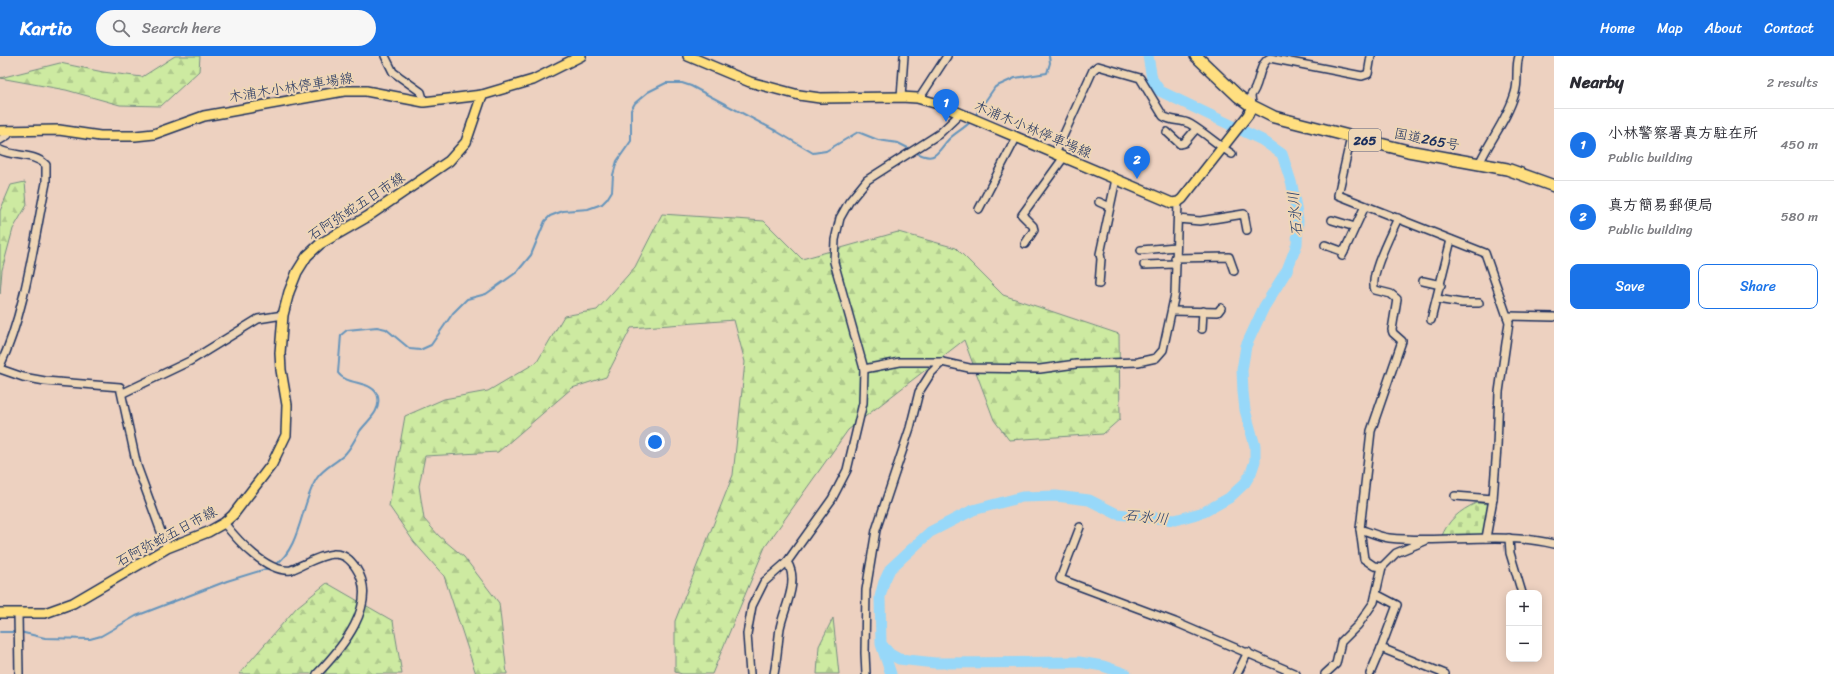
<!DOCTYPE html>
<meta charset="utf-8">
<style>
body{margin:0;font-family:Sriracha,"Klee One",sans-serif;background:#f7f7f7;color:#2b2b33}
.controls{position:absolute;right:12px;bottom:12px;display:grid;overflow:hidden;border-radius:8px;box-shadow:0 2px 10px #0003}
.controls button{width:36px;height:36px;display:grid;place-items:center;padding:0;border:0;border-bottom:1px solid #e1e1e2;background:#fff;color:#2b2b33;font:20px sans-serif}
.you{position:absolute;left:655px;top:386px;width:14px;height:14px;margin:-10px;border:3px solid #fff;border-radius:50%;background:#1a73e8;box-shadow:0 0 0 6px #1a73e833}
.badge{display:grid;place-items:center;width:26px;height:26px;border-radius:50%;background:#1a73e8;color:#fff;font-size:13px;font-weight:700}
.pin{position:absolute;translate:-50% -33px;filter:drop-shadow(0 1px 2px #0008)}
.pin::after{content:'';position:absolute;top:21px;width:14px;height:12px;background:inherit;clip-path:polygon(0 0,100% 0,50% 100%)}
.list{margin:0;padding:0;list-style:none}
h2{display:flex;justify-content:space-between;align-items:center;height:52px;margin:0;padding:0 16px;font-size:17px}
h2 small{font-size:13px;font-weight:400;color:#7c7c81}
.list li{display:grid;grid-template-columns:26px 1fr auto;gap:12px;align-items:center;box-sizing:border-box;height:72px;padding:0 16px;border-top:1px solid #e1e1e2}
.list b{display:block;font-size:15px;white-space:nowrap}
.list p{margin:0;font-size:13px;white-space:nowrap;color:#7c7c81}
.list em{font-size:13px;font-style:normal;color:#7c7c81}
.actions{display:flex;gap:8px;padding:12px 16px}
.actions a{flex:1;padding:9px 0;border:1px solid #1a73e8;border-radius:8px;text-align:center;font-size:14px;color:#1a73e8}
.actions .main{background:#1a73e8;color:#fff}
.icon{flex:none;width:22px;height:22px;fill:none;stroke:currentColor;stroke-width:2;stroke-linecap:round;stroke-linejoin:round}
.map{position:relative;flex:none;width:1554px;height:618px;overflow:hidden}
header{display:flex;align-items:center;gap:24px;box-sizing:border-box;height:56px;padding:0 20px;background:#1a73e8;color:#fff}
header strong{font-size:19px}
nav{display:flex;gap:22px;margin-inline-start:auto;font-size:14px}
.search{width:280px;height:36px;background:#f7f7f7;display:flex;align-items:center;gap:10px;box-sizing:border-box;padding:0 14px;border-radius:22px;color:#7c7c81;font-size:15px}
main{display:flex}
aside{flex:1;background:#fff}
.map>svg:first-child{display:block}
.forest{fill:url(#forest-firs);stroke:#748c80}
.cemetery{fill:url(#cemetery-stones);stroke:#748c80}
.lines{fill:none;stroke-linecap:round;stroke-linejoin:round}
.stream{stroke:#6594bb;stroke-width:2}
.river{stroke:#97d8f9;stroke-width:11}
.minor-casing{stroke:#1b2f5e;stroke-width:10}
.major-casing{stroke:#1b2f5e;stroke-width:12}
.highway-casing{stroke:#1b2f5e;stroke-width:14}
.minor{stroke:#eed6b6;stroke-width:7}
.major{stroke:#ffdf80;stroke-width:9}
.highway{stroke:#ffdf80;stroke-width:11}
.labels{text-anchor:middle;stroke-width:4;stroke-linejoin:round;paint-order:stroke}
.shield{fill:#eed6b6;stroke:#5a6178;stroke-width:1}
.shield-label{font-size:13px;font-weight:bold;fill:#1b2f5e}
.street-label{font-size:14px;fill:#1b2f5e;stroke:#eed6b6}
.water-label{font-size:15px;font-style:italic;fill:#27406e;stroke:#eed6b6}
</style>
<header>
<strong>Kartio</strong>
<div class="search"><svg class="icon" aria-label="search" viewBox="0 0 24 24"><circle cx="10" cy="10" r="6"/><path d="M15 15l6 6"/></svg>Search here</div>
<nav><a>Home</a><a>Map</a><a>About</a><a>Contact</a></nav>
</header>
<main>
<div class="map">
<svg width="1554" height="618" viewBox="0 0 1554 618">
<defs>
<pattern id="forest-firs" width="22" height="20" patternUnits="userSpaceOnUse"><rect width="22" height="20" fill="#cdeaa1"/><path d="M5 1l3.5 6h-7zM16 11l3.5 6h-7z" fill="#afc98d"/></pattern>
<pattern id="cemetery-stones" width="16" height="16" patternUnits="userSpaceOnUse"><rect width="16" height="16" fill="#cdeaa1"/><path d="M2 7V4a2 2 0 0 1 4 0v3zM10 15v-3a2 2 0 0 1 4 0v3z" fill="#afc98d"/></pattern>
</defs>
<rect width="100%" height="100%" fill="#edd1c0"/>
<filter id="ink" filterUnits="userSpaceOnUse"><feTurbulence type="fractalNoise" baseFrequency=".025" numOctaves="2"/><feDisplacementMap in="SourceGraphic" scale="8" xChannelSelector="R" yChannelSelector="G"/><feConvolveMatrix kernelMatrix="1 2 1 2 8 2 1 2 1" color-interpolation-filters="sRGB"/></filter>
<g filter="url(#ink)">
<!-- forest -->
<g class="forest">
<polygon points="175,0 200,0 199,15 161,50 120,49 66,34 0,22 60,7 103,16 142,21"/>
<polygon points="25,126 27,149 13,173 2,214 0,238 0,155 11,129"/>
<polygon points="662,158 764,165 802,203 898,176 956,192 1003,239 1119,278 1120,363 1103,378 1009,384 994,364 964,284 848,374 765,491 712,618 682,618 675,616 675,565 733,419 745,306 734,264 631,272 606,321 572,332 498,396 425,400 419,430 424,463 439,480 464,501 499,547 507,618 476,618 444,520 414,486 389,450 405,360 444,343 488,335 537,306 564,260 597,254 635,211"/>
<polygon points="327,527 393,565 402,618 239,618 297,551"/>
<polygon points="833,562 839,618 817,618 819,590"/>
</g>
<!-- cemetery -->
<path class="cemetery" d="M1476,447L1489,448L1486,484L1441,482C1448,464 1459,455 1476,447Z"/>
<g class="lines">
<!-- stream -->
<g class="stream">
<polyline points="975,60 995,31 1015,22 1047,17 1050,7 1049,0"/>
<path d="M915,96C936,107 936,97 949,83C956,76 965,72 971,65"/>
<path d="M275,509C301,492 301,446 317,422C324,412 334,408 343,400C351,393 354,384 360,375C367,365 381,356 378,341C374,324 347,330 338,317L341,279L347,274L377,271L386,273L410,293L420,294L431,289L453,257L467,243L486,238L517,216L531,199L545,165L550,160L563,155L588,153L602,148L607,143L612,135L613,119L617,105L631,85V54L635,47L648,36L666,27H682L691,30L776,75L813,97L826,95L858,76L878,84L898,87L912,94"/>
<polyline points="0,576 20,576 45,582 90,583 101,580 136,560 227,525 269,512"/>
</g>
<!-- river -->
<g class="river">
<polyline points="883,590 890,598 899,603 935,607 1079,606 1103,610 1126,618"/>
<polyline points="891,618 881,588 880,541 884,526 890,513 930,476 973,454 1022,441 1056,440 1089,444 1117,458 1175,464 1204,456 1229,442 1245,427 1251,417 1255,405 1255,390 1245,354 1243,336 1242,314 1246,290 1264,251 1287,214 1297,188 1298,164 1292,129 1282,98 1262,84 1160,35 1152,23 1148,0"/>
</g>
<!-- minor casing -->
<g class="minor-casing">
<g id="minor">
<polyline points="385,0 393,16 421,36 424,46"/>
<polyline points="901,41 904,0"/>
<polyline points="919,43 947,0"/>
<path d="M1252,50L1251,39C1260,30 1258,7 1270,2L1362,20L1368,18L1371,0"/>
<polyline points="1167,76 1180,88 1184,87 1196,73"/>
<polyline points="1351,81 1338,139 1485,197 1509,266 1499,336 1497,391 1493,443 1486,482"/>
<polyline points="0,84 8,79 10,74"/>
<path d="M0,94C15,101 34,97 46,109V127C34,185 25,257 0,310"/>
<path d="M1055,98L1093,14L1098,10L1140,22L1163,60C1172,66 1181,63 1190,68C1205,77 1218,89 1232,98"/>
<path d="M1479,108C1490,84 1508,62 1515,37C1519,25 1515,12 1519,0"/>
<polyline points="1099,146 1110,151"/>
<polyline points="979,153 1016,82"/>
<polyline points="1178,163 1200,165 1244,158 1247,174"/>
<polyline points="1332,164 1355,171"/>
<polyline points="1025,188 1034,174 1033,170 1022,159 1064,101"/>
<polyline points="1325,189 1344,196"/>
<polyline points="1141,194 1176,191"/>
<polyline points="1342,200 1365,150"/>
<polyline points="1175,202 1229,201 1234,215"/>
<polyline points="1144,209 1175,208"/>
<polyline points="1423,225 1441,229"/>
<polyline points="1099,228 1101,203 1100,198 1116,123"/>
<polyline points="1437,243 1462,247 1479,247"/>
<polyline points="1172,255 1218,256 1221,252"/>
<polyline points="1507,260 1554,261"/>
<polyline points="1431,264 1451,184"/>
<polyline points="1202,273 1203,255"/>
<polyline points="0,313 23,321 45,325 120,331 137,410 167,492"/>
<polyline points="864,313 900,306 942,306 969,312 1040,313 1076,308 1138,306 1156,302 1163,294 1175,238 1178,146"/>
<polyline points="123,337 190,305 258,263 283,259"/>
<polyline points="1455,440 1493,443"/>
<path d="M224,467C238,485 267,517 291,514C304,509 319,499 334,498C344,498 350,503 356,512C380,548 341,593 317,618"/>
<polyline points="1080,471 1060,523 1175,566 1296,618"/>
<path d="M1360,473C1369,476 1380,481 1389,482C1444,488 1500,475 1554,488"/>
<polyline points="1509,482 1510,497 1522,537"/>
<path d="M1382,511L1374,510L1364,503L1360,473L1371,375L1402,285L1393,277L1392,274L1397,243L1391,238L1375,234C1368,221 1392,176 1398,162"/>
<polyline points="1376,538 1397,549 1381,592 1445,618"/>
<polyline points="18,558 19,618"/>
<polyline points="750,618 747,578 752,550 764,526 787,506 832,443 847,414 863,347 864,313 834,206 835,184 840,162 849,146 867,124 939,78 960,58"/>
<path d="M774,618C777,603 778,587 780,572C784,552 800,525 787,506"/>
<polyline points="866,618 865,597 866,534 876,474 910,372 919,336 931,317 942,306"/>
<polyline points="1237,618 1248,596"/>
<polyline points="1325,618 1336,608 1341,586 1358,569 1374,546 1382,511 1396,497 1425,485"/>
<polyline points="1370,618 1381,592"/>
</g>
</g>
<!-- major casing -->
<g class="major-casing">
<g id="major">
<polyline points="688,0 750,26 799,39 820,42 901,41 917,42 938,48 1172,147 1178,146 1182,143 1248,59 1252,50"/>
<polyline points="0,75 59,74 100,80 135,80 154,78 204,60 344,35 366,35 424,46 482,39 533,24 581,0"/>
<polyline points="0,557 45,557 73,547 167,492 208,476 224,467 233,459 272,408 286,379 287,349 281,314 280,297 283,259 289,236 297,216 307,200 320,188 367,161 449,105 466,86 482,39"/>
</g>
</g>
<!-- highway casing -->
<g class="highway-casing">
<polyline id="highway" points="1196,0 1238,40 1252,50 1274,61 1408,95 1507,113 1554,130"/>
</g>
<!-- minor -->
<use href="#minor" class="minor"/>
<!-- major -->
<use href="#major" class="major"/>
<!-- highway -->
<use href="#highway" class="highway"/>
</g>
</g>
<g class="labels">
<!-- shield labels -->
<rect class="shield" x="1349" y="73" width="32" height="22" rx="3"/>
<g class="shield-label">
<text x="1365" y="89">265</text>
</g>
<!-- street labels -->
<g class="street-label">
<text transform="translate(291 31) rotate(-9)" y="5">木浦木小林停車場線</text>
<text transform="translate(1033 73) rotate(23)" y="5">木浦木小林停車場線</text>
<text transform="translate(1427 83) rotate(11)" y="5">国道265号</text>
<text transform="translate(356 150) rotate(-33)" y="5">石阿弥蛇五日市線</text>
<text transform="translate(166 480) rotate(-28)" y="5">石阿弥蛇五日市線</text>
</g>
<!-- water labels -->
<g class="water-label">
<text transform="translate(1295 158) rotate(-95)" y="5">石氷川</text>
<text transform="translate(1146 461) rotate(6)" y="5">石氷川</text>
</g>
</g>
</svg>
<div class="controls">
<button>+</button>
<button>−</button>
</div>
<div class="you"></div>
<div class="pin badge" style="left:946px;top:66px">1</div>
<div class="pin badge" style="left:1137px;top:123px">2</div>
</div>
<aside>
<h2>Nearby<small>2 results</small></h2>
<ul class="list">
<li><span class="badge">1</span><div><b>小林警察署真方駐在所</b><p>Public building</p></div><em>450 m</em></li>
<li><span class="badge">2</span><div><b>真方簡易郵便局</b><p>Public building</p></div><em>580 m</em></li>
</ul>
<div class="actions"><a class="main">Save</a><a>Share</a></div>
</aside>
</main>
